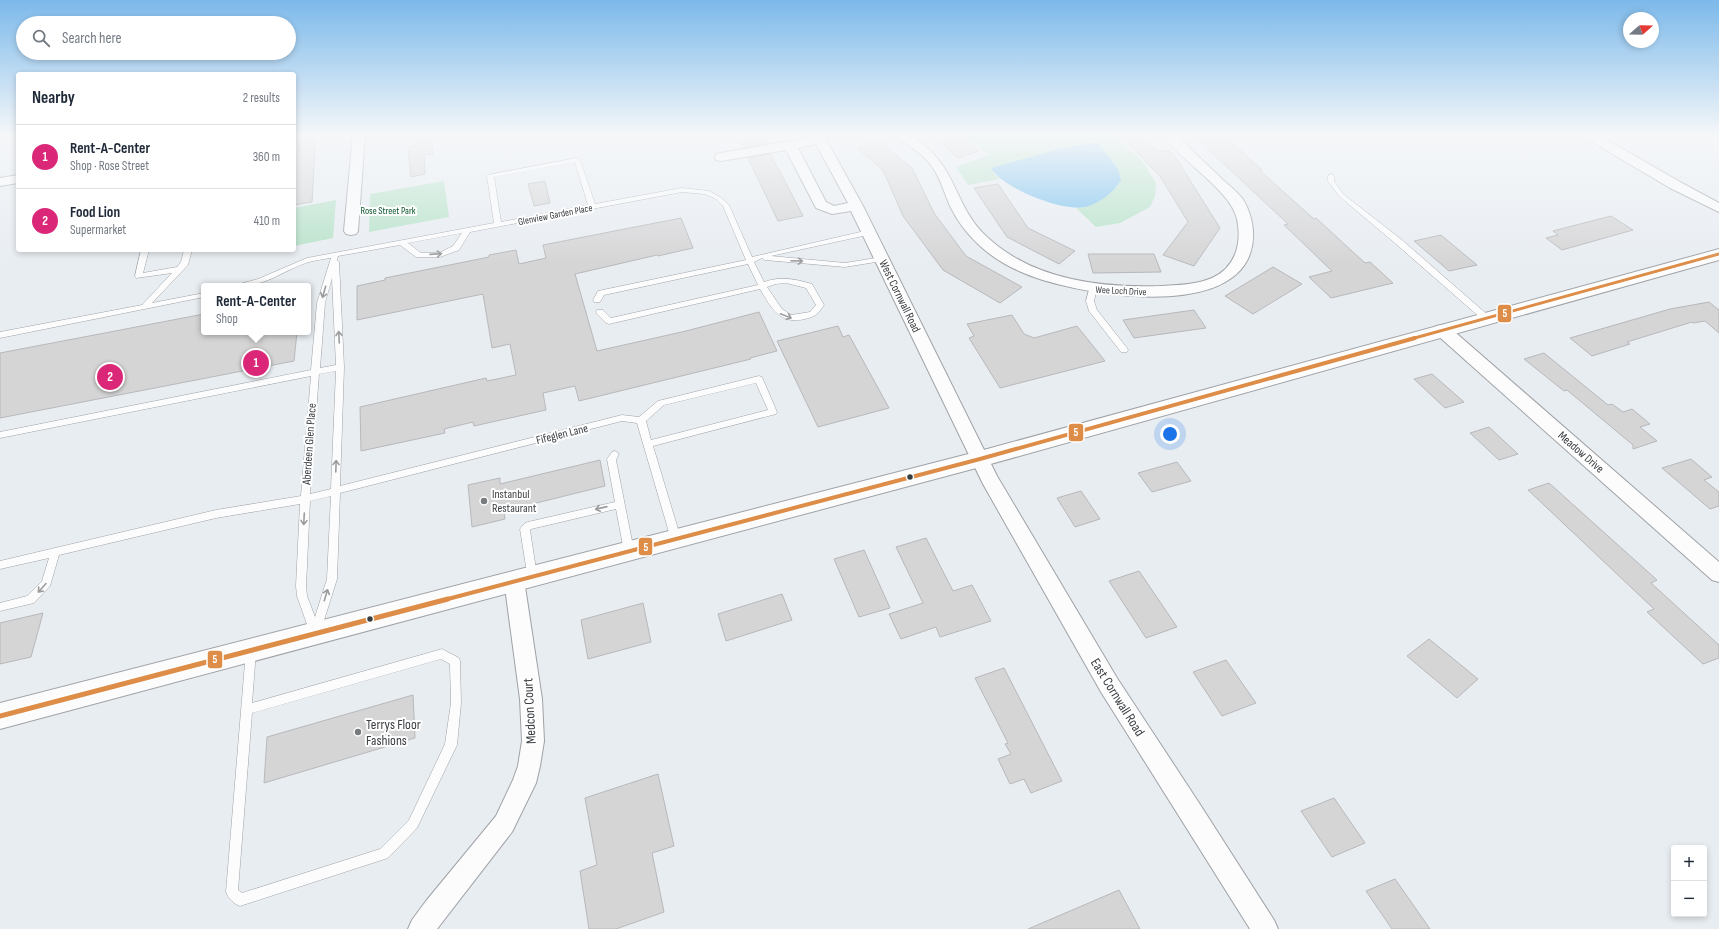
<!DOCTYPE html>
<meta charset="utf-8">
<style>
body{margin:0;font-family:"Sofia Sans Condensed",sans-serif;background:#f2f2f3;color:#1f2937}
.controls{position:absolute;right:12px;bottom:12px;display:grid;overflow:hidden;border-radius:4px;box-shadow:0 2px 6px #0003}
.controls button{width:36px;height:36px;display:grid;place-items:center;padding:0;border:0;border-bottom:1px solid #e0e1e3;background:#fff;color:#1f2937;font:20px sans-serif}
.compass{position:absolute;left:1623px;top:12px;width:36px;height:36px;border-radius:50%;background:#fff;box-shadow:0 2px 6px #0003;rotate:70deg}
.you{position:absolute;left:1170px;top:434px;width:14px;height:14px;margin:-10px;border:3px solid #fff;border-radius:50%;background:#1a73e8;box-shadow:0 0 0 6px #1a73e833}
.badge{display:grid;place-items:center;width:26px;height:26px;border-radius:50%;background:#db2777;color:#fff;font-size:13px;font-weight:700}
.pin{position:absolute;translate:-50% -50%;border:2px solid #fff;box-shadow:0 1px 4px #0006}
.popup{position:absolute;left:201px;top:283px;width:110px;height:52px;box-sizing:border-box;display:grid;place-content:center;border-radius:4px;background:#fff;filter:drop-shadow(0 1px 3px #0005);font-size:13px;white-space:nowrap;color:#747a83}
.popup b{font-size:15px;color:#1f2937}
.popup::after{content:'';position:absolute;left:50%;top:100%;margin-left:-8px;border:8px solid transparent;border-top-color:#fff}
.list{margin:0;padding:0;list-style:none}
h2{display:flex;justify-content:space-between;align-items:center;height:52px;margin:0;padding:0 16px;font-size:17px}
h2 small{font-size:13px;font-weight:400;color:#747a83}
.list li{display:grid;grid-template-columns:26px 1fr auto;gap:12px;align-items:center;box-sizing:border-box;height:64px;padding:0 16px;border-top:1px solid #e0e1e3}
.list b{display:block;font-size:15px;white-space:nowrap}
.list p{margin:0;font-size:13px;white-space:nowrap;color:#747a83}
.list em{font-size:13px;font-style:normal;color:#747a83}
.icon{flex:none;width:22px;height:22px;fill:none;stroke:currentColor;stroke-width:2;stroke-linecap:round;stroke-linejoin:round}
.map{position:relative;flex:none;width:1719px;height:929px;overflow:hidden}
.search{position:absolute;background:#fff;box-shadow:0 2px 6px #0003;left:16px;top:16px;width:280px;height:44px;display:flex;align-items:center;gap:10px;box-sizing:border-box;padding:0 14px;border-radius:22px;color:#747a83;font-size:15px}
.panel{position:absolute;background:#fff;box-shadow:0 2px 6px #0003;left:16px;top:72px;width:280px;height:180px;border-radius:4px}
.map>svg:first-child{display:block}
.green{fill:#b7e2c9}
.water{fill:#7bc1ee}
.building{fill:#d5d5d6;stroke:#b8b8ba}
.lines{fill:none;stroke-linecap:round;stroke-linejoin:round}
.service-casing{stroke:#9fa2a6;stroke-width:1}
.minor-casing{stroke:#9fa2a6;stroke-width:2}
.secondary-casing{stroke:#9fa2a6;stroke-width:2}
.service{fill:#fcfcfd;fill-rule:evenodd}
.minor{fill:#fcfcfd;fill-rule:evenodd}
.secondary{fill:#fcfcfd;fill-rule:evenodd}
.bus-1-far2-casing{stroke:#fff;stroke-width:5.5}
.bus-1-far1-casing{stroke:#fff;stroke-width:7}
.bus-1-casing{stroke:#fff;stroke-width:8}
.bus-1-far2{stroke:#dd8d48;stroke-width:3}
.bus-1-far1{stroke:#dd8d48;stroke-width:4}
.bus-1{stroke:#dd8d48;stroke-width:5}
.oneway{stroke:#9b9c9e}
.bus-dot{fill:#3a3d40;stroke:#fff;stroke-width:1.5}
.poi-dot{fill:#777b7e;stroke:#fff;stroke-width:1.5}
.labels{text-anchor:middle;stroke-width:4;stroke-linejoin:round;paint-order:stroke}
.far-park-label{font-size:10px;fill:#09552e;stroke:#fff}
.far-street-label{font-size:10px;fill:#3a3d40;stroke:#fff}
.street-label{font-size:12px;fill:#3a3d40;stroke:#fff}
.poi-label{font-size:12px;fill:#3a3d40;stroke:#fff;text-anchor:start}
.near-street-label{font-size:14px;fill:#3a3d40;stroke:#fff}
.near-poi-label{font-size:14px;fill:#3a3d40;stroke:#fff;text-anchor:start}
.line-badge{stroke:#fff;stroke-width:1.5}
.badge-label{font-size:11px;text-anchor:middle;font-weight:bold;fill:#fff}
</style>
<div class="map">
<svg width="1719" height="929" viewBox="0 0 1719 929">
<rect width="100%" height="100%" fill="#e8edf2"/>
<!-- green -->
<g class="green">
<polygon points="964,134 1113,134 1142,161 1156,183 1155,196 1150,207 1120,223 1096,227 1076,208 1086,207 1097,142 1055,150 993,173 1000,179 968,185 956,167 989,155"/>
<polygon points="444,181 449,217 369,232 370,194"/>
<polygon points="336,200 333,238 294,246 294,208"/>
</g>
<!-- water -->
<path class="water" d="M1097,142L1118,169L1121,180C1113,193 1100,203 1085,207C1063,212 1002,188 991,168L1055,150Z"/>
<!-- building -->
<g class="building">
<polygon points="300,134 316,134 312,202 294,205 294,156 298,155"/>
<polygon points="735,134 749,136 752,134 777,134 765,144 743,148"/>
<polygon points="931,134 958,134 979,151 958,158"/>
<polygon points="1119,134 1141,134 1159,152 1169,150 1176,158 1220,228 1194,266 1163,255 1188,222 1160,176"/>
<polygon points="1192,134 1223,134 1262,170 1259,170 1314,219 1316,218 1365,263 1370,262 1393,283 1331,298 1309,277 1332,271 1284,225 1288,224"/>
<polygon points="431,137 433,154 424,155 425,174 411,177 408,147 417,145 416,140"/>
<polygon points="879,141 912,168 934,213 966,256 1022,287 1000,303 943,270 903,216 883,170 857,148"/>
<polygon points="770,154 787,185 803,216 778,221 748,158"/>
<polygon points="545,181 550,203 534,206 528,184"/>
<polygon points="998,184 1028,228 1075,251 1059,264 1007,237 974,188"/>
<polygon points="1611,216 1633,230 1562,250 1546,238 1558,235 1553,231"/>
<polygon points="681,218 693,248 658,256 657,255 575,274 597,351 686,331 759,312 777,351 750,358 751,359 579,401 575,386 543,393 546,410 474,426 473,422 444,429 445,433 361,451 360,407 486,378 487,381 516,375 510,344 492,348 483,294 357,320 357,286 385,280 385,278 489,257 489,255 516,250 519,264 546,258 543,245"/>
<polygon points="1441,235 1477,265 1449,271 1414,241"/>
<polygon points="1088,254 1154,254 1161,272 1093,273"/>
<polygon points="1273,267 1302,284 1253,314 1225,296"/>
<polygon points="1709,302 1719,310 1719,333 1705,321 1693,323 1692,322 1627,342 1630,344 1592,356 1570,338 1670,309"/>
<polygon points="1194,310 1206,328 1134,338 1123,320"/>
<polygon points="204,314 204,332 297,332 294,361 0,418 0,353"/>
<polygon points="1012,315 1024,334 1034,338 1077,326 1105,361 1000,388 969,338 974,336 967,324"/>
<polygon points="838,326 843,337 849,335 889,408 818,427 777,341"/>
<polygon points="1544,353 1608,405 1612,404 1623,412 1632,409 1650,424 1640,427 1657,441 1633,449 1633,445 1567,390 1564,391 1524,359"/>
<polygon points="1432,374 1464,402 1445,408 1414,379"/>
<polygon points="1489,427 1518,454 1499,460 1470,433"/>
<polygon points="1691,459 1712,477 1704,480 1719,492 1719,506 1710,509 1662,468"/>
<polygon points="600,460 605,486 504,511 505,519 472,527 468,485 500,478 500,484"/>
<polygon points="1177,462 1191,481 1152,492 1138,473"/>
<polygon points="1549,483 1657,580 1651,583 1719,645 1719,658 1703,664 1647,612 1654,609 1528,490"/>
<polygon points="1081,491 1100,519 1075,527 1057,498"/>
<polygon points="926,538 953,591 972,585 991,621 940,637 936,627 901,639 889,614 923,603 896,547"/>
<polygon points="864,550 890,608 859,617 834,559"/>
<polygon points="1139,571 1177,627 1146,638 1109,581"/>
<polygon points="782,594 792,620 726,641 718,614"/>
<polygon points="643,603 651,642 588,659 581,620"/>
<polygon points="43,613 31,657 0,664 0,623"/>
<polygon points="1429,639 1478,679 1457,698 1407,656"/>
<polygon points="1226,660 1256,703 1222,716 1193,672"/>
<polygon points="1004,668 1062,781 1031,793 1024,779 1010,784 998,759 1011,754 1005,744 1008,743 975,678"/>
<polygon points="413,695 415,738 264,783 267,737"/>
<polygon points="658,774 674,846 652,853 664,912 616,929 589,929 580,871 597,865 585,798"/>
<polygon points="1334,798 1365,843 1332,857 1301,811"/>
<polygon points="1395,879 1430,929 1392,929 1366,891"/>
<polygon points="1119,890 1140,929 1028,929"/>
</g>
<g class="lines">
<!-- service casing -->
<g class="service-casing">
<g id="service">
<path d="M577,158L580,160L595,204L682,188L709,191L720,197L729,205L752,257L869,230H872V234L771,256L845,263L882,257L886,259L882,261L845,267L765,260L762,258L754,262L764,282C781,276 795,279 812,284L824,305C817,315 816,316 805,319C780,325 771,308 760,289L609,324L606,323L597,314L596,312L597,310H603L611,318L758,285L748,264L604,295L600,302H594L593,300L598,291L746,260L723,206L716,199L705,194L682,192L470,232L459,250L440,257H416L400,245L338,256L337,260L339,262L344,367L340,486L622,415L639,417L658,401L759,376L762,377L777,412L776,414L653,446L681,539L679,542L676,543L673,542L671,539L637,423L622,421L340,493L337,579L320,633L319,636L315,638L311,636L310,633L297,596L296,586L300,504L216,518L59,555L50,586L34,603L0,611V603L27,596L42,581L49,558L0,569V561L216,510L301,496L311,376L0,438V432L311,370L317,303L331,258C324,259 316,260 309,262C283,270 268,286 239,286L240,284L258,279L307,258L494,223L487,176L488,175ZM575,162L588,205L501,222L494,177ZM462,233L453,246L439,253H421L408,243ZM332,278L336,365L320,368L325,303ZM786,283L806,288L816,305L810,312L791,315L782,309L767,287L776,284ZM336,371L331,489L310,494L319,374ZM756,383L768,410L651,440L646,421L664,405ZM331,496L327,579L315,617L307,596L306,586L310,501Z"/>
<polygon points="1331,174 1334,176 1334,181 1343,194 1402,240 1489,316 1490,318 1489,320 1483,320 1396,244 1339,196 1328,181 1328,176"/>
<polygon points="141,250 149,250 143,273 177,267 181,262 184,250 192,250 188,265 152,303 204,293 204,297 0,338 0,332 142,305 172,273 136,278 135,276"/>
<polygon points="1090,286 1096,286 1097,288 1094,301 1097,310 1127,348 1128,350 1127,352 1121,352 1089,311 1086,301"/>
<polygon points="615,451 619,454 616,460 634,551 632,554 629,555 626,554 624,551 616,509 531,529 530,530 537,576 536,579 532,580 528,579 520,529 525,523 528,522 615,502 607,459 612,452"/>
<path d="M251,646L255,648L256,651L252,703L442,649L459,658L460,661L461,703L457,745L417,828L388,858L240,906C234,904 228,898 226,892L246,651L247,648ZM441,659L450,664L451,703L445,744L409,820L380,849L242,893L238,890L252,713Z"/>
</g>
</g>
<!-- minor casing -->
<g class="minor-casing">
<g id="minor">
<polygon points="353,134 365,134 358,231 356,234 351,235 346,234 344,231"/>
<path d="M811,134H823L863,206L997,476L1117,678L1201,806L1274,920L1278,929H1250L1101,692L983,484L851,211L832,214L816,208L786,150L721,161L716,160L715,157L716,154L721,153L813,137ZM816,144L848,203L834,206L826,202L798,148Z"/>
<path d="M894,134C898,134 905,133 909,134C913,136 918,140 921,143C957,169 956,209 986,236C1031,279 1099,288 1159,286C1177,285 1196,285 1212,278C1236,267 1242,243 1237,219C1231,190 1179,160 1162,134H1175C1191,149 1207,165 1223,180C1230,186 1239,193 1244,201C1253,217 1256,237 1250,254C1226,322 1068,294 1019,271C989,258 964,235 950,206C944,192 940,177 931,165C922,153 908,145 896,137Z"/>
<polygon points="1582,134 1597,134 1680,182 1719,203 1719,212 1670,188 1584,137"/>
<polygon points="18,175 18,183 0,186 0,178"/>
<polygon points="1442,325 1448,326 1719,562 1719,582 1712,580 1436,334 1434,330 1436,326"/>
<polygon points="514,572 521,574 524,580 542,699 544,741 540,766 536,783 512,832 437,929 408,929 412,920 426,901 496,816 513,780 518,766 522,741 520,699 504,580 507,574"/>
</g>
</g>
<!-- secondary casing -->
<g class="secondary-casing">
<polygon id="secondary" points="1719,249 1719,260 980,467 0,729 0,703 980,451"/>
</g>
<!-- service -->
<use href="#service" class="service"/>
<!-- minor -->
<use href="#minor" class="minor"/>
<!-- secondary -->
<use href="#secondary" class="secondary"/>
<!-- bus-1-far2 casing -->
<g class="bus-1-far2-casing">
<polyline id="bus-1-far2" points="1411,339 1719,254"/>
</g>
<!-- bus-1-far1 casing -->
<g class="bus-1-far1-casing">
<polyline id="bus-1-far1" points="444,600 980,459 1415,338"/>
</g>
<!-- bus-1 casing -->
<g class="bus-1-casing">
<polyline id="bus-1" points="0,716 448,599"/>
</g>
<!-- bus-1-far2 -->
<use href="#bus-1-far2" class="bus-1-far2"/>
<!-- bus-1-far1 -->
<use href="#bus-1-far1" class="bus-1-far1"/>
<!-- bus-1 -->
<use href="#bus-1" class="bus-1"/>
</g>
<!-- one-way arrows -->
<defs><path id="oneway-shaft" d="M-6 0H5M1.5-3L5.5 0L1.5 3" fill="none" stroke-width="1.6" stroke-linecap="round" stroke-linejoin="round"/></defs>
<g class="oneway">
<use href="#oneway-shaft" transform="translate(436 254) rotate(-4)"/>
<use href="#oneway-shaft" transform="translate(797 261) rotate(2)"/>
<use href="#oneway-shaft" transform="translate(324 292) rotate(106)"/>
<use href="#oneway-shaft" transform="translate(786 316) rotate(22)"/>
<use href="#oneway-shaft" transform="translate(339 337) rotate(-93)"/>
<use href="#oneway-shaft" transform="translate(336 466) rotate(-88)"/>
<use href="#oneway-shaft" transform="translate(601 508) rotate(167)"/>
<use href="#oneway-shaft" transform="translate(304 519) rotate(93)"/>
<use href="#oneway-shaft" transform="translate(42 588) rotate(132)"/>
<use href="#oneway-shaft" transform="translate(326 595) rotate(-73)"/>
</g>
<!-- sky -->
<linearGradient id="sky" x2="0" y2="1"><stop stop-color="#7cb9ea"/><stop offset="0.51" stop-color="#f5f7f9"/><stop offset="1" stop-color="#f5f7f9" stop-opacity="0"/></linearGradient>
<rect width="1719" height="264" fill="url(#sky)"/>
<!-- markers -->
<g class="bus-dot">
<circle cx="910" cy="477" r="3.5"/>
<circle cx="370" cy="619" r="3.5"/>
</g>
<g class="poi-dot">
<circle cx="484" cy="501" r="4"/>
<circle cx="358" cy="732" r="4"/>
</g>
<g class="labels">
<!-- far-park labels -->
<g class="far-park-label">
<text x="388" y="214">Rose Street Park</text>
</g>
<!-- far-street labels -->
<g class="far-street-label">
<text transform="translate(555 214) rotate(-11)" y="4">Glenview Garden Place</text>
<text transform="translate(1121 290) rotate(3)" y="4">Wee Loch Drive</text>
</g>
<!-- street labels -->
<g class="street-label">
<text transform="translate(900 296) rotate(64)" y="4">West Cornwall Road</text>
<text transform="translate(562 434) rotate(-14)" y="4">Fifeglen Lane</text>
<text transform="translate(309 444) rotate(-86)" y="4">Aberdeen Glen Place</text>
<text transform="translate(1581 452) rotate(41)" y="4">Meadow Drive</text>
</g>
<!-- poi labels -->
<g class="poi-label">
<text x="492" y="498">Instanbul<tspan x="492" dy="14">Restaurant</tspan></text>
</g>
<!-- near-street labels -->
<g class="near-street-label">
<text transform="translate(1118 697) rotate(58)" y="5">East Cornwall Road</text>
<text transform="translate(529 711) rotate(-93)" y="5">Medcon Court</text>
</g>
<!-- near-poi labels -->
<g class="near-poi-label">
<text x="366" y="729">Terrys Floor<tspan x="366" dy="16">Fashions</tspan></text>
</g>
</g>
<g class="line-badge">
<rect x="1497" y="304" width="15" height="19" rx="4" fill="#dd8d48"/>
<rect x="1068" y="423" width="16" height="19" rx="4" fill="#dd8d48"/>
<rect x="638" y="537" width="15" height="19" rx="4" fill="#dd8d48"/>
<rect x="207" y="650" width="16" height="19" rx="4" fill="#dd8d48"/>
</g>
<g class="badge-label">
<text x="1505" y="317">5</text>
<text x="1076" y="436">5</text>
<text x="646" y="551">5</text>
<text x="215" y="663">5</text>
</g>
</svg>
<div class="controls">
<button>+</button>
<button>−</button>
</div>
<svg class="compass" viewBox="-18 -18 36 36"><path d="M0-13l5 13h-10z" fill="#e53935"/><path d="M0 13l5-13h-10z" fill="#747a83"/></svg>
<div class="you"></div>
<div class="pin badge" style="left:256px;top:363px">1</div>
<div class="popup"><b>Rent-A-Center</b>Shop</div>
<div class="pin badge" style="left:110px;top:377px">2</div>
<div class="search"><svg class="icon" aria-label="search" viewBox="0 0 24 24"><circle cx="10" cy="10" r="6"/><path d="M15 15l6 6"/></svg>Search here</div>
<section class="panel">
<h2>Nearby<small>2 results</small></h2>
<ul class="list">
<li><span class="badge">1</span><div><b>Rent-A-Center</b><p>Shop · Rose Street</p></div><em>360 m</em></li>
<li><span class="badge">2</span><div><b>Food Lion</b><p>Supermarket</p></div><em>410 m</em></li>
</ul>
</section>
</div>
